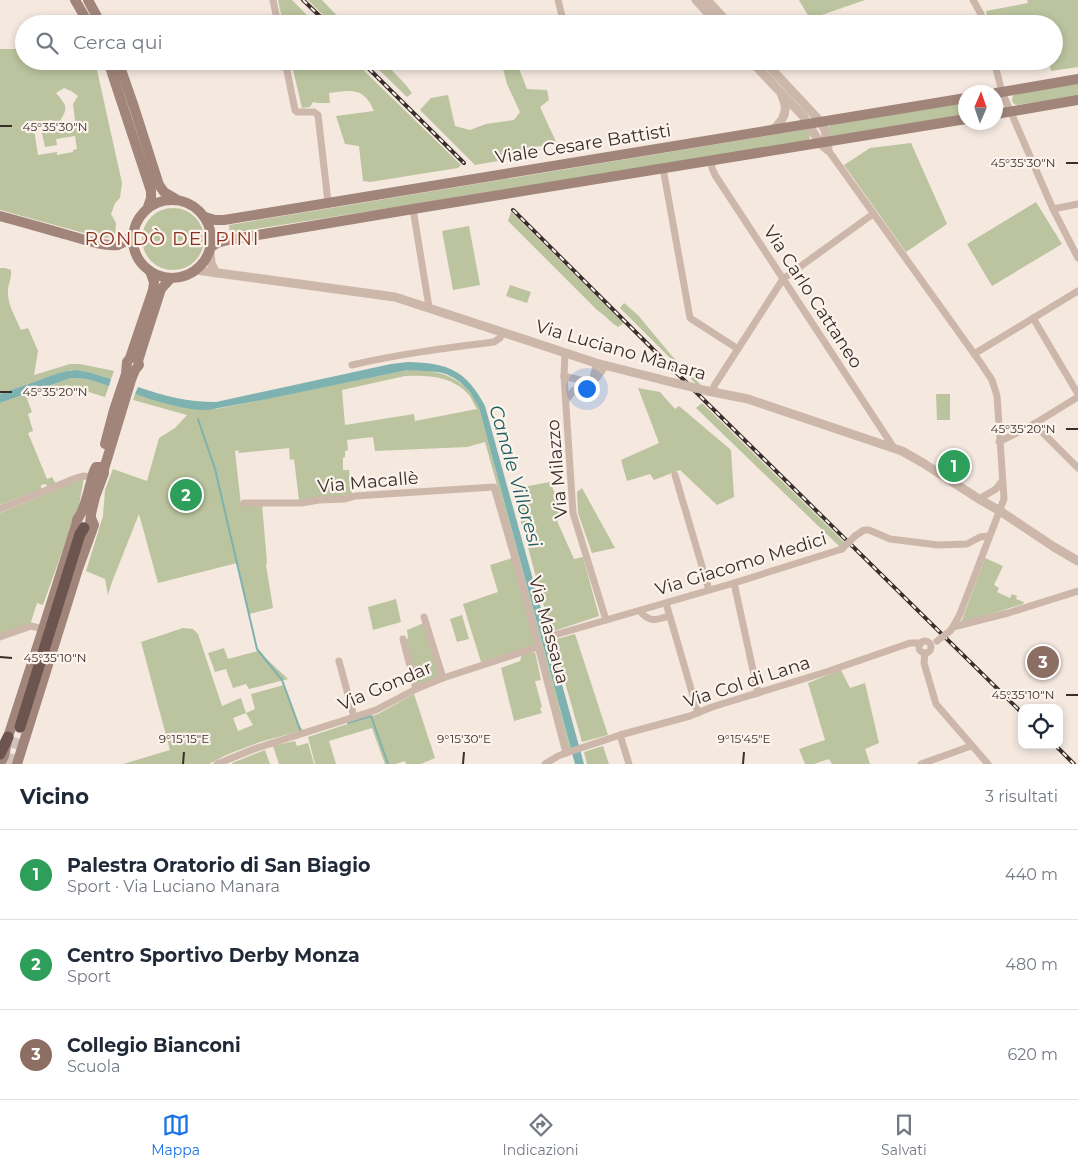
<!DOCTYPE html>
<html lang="it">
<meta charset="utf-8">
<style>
body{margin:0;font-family:Montserrat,sans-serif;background:#f2f2f3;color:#1f2937}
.controls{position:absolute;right:15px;bottom:15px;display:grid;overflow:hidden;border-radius:10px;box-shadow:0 2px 8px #0003}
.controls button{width:45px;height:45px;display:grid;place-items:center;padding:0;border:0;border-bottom:1px solid #e0e1e3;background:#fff;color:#1f2937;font:25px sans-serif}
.compass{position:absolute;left:958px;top:85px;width:45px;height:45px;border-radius:50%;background:#fff;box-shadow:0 2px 8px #0003;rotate:2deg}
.you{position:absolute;left:586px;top:388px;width:18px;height:18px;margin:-12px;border:4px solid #fff;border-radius:50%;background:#1a73e8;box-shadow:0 0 0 8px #1a73e833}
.badge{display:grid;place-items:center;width:32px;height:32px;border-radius:50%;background:#1a73e8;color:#fff;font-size:16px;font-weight:700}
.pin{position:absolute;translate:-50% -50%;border:2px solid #fff;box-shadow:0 1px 5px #0006}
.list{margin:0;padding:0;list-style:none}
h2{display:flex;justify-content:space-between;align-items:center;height:65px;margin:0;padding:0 20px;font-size:21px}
h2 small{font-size:16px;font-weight:400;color:#747a83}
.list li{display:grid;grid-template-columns:32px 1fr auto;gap:15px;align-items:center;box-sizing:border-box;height:90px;padding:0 20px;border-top:1px solid #e0e1e3}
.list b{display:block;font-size:19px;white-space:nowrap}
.list p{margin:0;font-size:16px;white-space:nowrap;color:#747a83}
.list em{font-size:16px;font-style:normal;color:#747a83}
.icon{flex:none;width:28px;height:28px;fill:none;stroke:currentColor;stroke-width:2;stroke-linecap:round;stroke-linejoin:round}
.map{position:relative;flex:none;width:1078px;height:764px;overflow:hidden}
.search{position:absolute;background:#fff;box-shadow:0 2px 8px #0003;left:15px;right:15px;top:15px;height:55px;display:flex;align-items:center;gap:12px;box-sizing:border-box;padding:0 18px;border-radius:28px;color:#747a83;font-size:19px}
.sheet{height:335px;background:#fff}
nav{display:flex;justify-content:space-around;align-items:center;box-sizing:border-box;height:70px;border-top:1px solid #e0e1e3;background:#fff;font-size:14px;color:#747a83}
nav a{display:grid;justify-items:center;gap:2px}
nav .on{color:#1a73e8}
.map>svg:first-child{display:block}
.green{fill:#bbc49e;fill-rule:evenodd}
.water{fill:#7db2b0}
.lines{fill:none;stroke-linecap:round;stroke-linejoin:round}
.stream{stroke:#7db2b0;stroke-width:2}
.trunk-tunnel{stroke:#cfc3bb;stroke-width:11;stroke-dasharray:11 5.5;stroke-linecap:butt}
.minor{stroke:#cdb7aa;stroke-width:7}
.tertiary{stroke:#cdb7aa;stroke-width:9}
.secondary{stroke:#a1857b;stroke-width:10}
.trunk{stroke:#6c554e;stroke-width:11}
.rail-casing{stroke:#3a2e2a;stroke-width:4}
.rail{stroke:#fbf3ec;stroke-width:2;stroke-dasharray:5.5;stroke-linecap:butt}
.minor-bridge{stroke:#cdb7aa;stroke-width:7}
.tertiary-bridge{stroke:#cdb7aa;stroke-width:9}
.ticks{fill:none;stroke:#3a2e2a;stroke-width:2}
.labels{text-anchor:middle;stroke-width:4.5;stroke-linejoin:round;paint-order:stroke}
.street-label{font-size:18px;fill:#3a2e2a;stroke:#fbf3ec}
.neighbourhood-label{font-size:19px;letter-spacing:1px;fill:#8d301f;stroke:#fbf3ec}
.water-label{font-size:19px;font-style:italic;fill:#1d5e5c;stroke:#fbf3ec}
.ticks-label{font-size:12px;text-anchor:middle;fill:#3a2e2a;stroke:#fbf3ec;stroke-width:4.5;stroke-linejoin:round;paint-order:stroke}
</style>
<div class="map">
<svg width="1078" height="764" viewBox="0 0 1078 764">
<rect width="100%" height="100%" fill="#f4e8df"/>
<!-- green -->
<g class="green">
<polygon points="278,0 292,0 316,24 283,24"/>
<polygon points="308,0 322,0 345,24 332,24"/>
<polygon points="799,0 865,0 810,19"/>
<polygon points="1027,0 1078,0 1078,67 1051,71 1049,61 1054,61 1054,24 989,24 986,11 1028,3"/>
<path d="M24,45V61H46L52,69L73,63L74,61H95L122,183L120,198L115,203L111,214L116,223L115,237L102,238L0,210V49H15ZM64,88L71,91L78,96L73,104L75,120L68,126L60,121C69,107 66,105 56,93ZM52,120L53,127L41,129L45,147L57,145L56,139L75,136L77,149L73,150V152L57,155V152L38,155L33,123Z"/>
<path d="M291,61H354L461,165L458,168L370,182L363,181L359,146L345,144L336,116L374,111C364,87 352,90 329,93L330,103H318L313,102L310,107L302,108Z"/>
<polygon points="370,61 383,61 405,84 412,93 407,97"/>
<polygon points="501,61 516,61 527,89 547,90 549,100 540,107 557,144 526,148 521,157 475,165 420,110 431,98 448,95 455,126 470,130 486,124 514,120 520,112 507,84"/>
<polygon points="1078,83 1078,96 1017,105 1014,104 1012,101 1013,95"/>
<polygon points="965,102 965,116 831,136 828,129 830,125"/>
<polygon points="807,129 810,136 809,142 230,233 229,225"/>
<polygon points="911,143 947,224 906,252 844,165 870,148"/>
<polygon points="1036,202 1062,244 992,286 967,244"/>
<circle cx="173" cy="239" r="31"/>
<path d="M511,212L624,323L618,327C610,322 605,315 597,310L508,221Z"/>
<polygon points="469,226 480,285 453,290 442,231"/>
<path d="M0,268H5L11,270C12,278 8,284 8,291C7,304 16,318 21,330L28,328L38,351L34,375L70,364H80L114,371L111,379L88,372L71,370L39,380L0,394Z"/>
<polygon points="510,285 531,292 527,303 506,296"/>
<polygon points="624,303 638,315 671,355 701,385 696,384 620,308"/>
<path d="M408,370C432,370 453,373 469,391C473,396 476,403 479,408L571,750H568L494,474L485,442L467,447L375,451L373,437L347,440L348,450L345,451V457L343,458V470H349L352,495L299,500L294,459L290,460L289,448L239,453L238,450L235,451L241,505H262L267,562L266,565L273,608L249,614L237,563L158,583L139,514L112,582L108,595L105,579L86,571L103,516L105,490L113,469L147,481L159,438L175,428L187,415L133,400L135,394L176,406L216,409ZM405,376C427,375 453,376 469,395C472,399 474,405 477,409L415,421L414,414L345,425L342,390Z"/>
<polygon points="71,378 87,379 109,386 105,397 66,385 27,399 32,412 28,414 33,431 28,433 47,479 52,477 56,484 49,487 45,484 41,485 41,489 0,505 0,403"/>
<polygon points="638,388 660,392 675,409 679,406 731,450 734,497 717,505 680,470 654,480 650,474 627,481 621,460 659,443"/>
<polygon points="936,394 950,394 950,420 937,420"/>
<polygon points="702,403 845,543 840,547 696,408"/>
<polygon points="84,478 79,505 43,605 37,603 30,625 0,635 0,513"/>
<polygon points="550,482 564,515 557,521 574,559 583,557 599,616 551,632 512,489"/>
<polygon points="582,488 615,548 592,553 578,513 577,492"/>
<polygon points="512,558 535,641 533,646 481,662 463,604 498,592 490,565"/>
<polygon points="985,558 1003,566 994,585 999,588 997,592 1010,598 1012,594 1017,596 1016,599 1024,602 1023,604 961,623"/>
<polygon points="396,599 401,622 373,630 368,607"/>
<polygon points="462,615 469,639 457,642 450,619"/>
<polygon points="424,623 441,676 417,685 405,640 408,638 407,630"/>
<path d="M183,628L193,629L198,634L222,706L241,698L246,713L255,709L251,694L284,685L299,725L303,730L260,742L226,755L209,764H123L170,750L141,642ZM246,713L253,725L238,731L233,718Z"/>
<polygon points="575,634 608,735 582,742 553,640"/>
<polygon points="224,648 228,659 258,651 288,679 249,689 246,684 233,688 226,669 215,672 208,653"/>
<polygon points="535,652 541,680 535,681 542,707 540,708 542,713 514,721 501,668 520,661 522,655"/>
<polygon points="841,670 850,688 865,683 879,743 865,749 870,764 832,764 829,759 814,764 805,764 799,749 825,740 808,683"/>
<polygon points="414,694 435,758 421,764 406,764 405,761 395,764 385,764 372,728 329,741 336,764 315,764 308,737 378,714"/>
<polygon points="295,741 297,746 308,743 314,764 279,764 273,746"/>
<polygon points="603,746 609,764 587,764 584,752"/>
<polygon points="265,750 270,764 232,764 232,763"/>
</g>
<!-- water -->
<g class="water">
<path d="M408,362C448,363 466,370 485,406L584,764H575L479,408L470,392L460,382L454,378L446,374L438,372L408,370L267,399L208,410C183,410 159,402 135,394L138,387C165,396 187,402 216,402L391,364Z"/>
<polygon points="75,370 88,372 111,379 109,386 87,379 71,378 0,403 0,394 56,374 67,371"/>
</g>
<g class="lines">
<!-- stream -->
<g class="stream">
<polyline points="198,419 215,469 257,649 282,680 301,732"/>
<polyline points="348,723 371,716 388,764"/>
</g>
<!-- trunk-tunnel -->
<polyline class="trunk-tunnel" points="8,764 20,727"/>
<!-- minor -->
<g class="minor">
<polyline points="273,0 278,24"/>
<polyline points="558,0 564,24"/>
<polyline points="973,0 981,14 984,24"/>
<polyline points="285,61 295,110 297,112 314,112 318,115 328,202"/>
<polyline points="994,61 1002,92 1053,209 1078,258"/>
<polyline points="828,150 980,362 992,380 997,396 1004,499 960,614 953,627 950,631"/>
<polyline points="711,161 712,168 715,175 894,448"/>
<polyline points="663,168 690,318 738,349"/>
<polyline points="413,209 429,307"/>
<polyline points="1053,209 1078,204"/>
<polyline points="1033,318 1078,394"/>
<polyline points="565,353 564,376 573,513 606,620"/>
<polyline points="974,354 1078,291"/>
<path d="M352,365C399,354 446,348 494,342L500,338L502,332"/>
<polyline points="564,376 588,382"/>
<polyline points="592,380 595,370 596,363"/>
<polyline points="713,392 714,386 783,279 873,214"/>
<polyline points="566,400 574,390 597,378 606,365"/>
<polyline points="1034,424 1078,468"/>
<polyline points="999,442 1034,424 1078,397"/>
<polyline points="675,475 709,590"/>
<polyline points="979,499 996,489 1002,481"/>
<polyline points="244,503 301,503 319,500 345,499 355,496 494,487 518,569 566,753"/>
<polyline points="0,509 76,478 83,476 92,477"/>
<polyline points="855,536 864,530 869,530 890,539 938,545 967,544 980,537 989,536"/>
<polyline points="734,583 758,693"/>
<polyline points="666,603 698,713"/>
<path d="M640,611C649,623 657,620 669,616"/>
<polyline points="424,617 443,678"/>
<polyline points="953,627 1008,613 1078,591"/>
<polyline points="551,636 734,583 842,549"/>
<polyline points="0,637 31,626 43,629"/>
<polyline points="403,639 416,689"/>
<circle cx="925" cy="647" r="6"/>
<polyline points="925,653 924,663 936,704 988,764"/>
<polyline points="339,661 354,717"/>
<polyline points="620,735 629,764"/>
<polyline points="217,764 254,749 351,718 376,710 416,689 443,678 538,647"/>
<polyline points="545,764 558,756 569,752 620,735 690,716 712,707 826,672 910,643 921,643"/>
<polyline points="921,764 971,746"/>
</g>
<!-- tertiary -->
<g class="tertiary">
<polyline points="696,0 718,24"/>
<polyline points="707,0 729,24"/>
<polyline points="751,61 803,116 820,143 828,150"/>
<polyline points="764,61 820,121 825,130 828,147"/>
<path d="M774,129C784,119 789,110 782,96"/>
<polyline points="210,251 211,263 216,273"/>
<polyline points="196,270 395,297 596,363 675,383"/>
<polyline points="708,391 748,399 902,451 923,463 979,499 1000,511 1054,547 1078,561"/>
</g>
<!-- secondary -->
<g class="secondary">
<polyline points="75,0 89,24"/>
<polyline points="88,0 101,24"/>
<polyline points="108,61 151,191 151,198 148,207"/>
<polyline points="118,61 134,107 159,185 164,192 176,199"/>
<polyline points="996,93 1078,79"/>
<polyline points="996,114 1078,100"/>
<circle cx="172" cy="239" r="39"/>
<path d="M0,216C23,222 46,229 68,235C82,239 104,247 118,245C125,243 129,238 133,233"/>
<polyline points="205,217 215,220 224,220 966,98"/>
<polyline points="211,247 217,243 228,240 413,209 966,119"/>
<polyline points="105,444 114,410 126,374 127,362 130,358 134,346 153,290 154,282 150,271"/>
<path d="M96,467H100L103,468L104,473L95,497L91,514L90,524C86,529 75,529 77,520C78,518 81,514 81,513C86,503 88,492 91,482C92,477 93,472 96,467Z"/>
<polyline points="104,469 131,380 135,370 139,365 138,361 142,348 161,289 171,278"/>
<polyline points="0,764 4,756 8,737 43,629 77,522"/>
<polyline points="17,764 78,569 94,525 91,518"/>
</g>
<!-- trunk -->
<g class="trunk">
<polyline points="20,727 80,534 84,528"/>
<polyline points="0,754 8,737"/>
</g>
<!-- rail casing -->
<g class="rail-casing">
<g id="rail">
<polyline points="303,0 328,24"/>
<polyline points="361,61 464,163"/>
<polyline points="513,210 709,405 1022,713"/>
<polyline points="1055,745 1074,764"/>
</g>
</g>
<!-- rail -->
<use href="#rail" class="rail"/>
<!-- minor-bridge -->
<g class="minor-bridge">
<polyline points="842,549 855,536"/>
<polyline points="937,641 950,631"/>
</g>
<!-- tertiary-bridge -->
<polyline class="tertiary-bridge" points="675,383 708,391"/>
</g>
<!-- ticks -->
<path class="ticks" d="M0,126H12M1066,163H1078M0,392H12M1066,429H1078M0,657L12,658M1066,695H1078M183,764L184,752M463,764L464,752M743,764L744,752"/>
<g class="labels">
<!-- street labels -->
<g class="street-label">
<text transform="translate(583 144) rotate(-9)" y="6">Viale Cesare Battisti</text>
<text transform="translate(813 297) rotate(57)" y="6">Via Carlo Cattaneo</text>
<text transform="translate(621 350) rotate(16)" y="6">Via Luciano Manara</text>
<text transform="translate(557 469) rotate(-95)" y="6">Via Milazzo</text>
<text transform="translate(368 482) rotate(-5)" y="6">Via Macallè</text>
<text transform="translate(741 564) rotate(-17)" y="6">Via Giacomo Medici</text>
<text transform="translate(549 630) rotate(75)" y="6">Via Massaua</text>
<text transform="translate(747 682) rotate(-18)" y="6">Via Col di Lana</text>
<text transform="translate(385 686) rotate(-23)" y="6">Via Gondar</text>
</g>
<!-- neighbourhood labels -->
<g class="neighbourhood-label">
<text x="172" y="245">RONDÒ DEI PINI</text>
</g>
<!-- water labels -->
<g class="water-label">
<text transform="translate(516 476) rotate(74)" y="7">Canale Villoresi</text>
</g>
</g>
<g class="ticks-label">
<text x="55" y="131">45°35'30"N</text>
<text x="1023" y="167">45°35'30"N</text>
<text x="55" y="396">45°35'20"N</text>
<text x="1023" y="433">45°35'20"N</text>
<text x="55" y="662">45°35'10"N</text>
<text x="1023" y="699">45°35'10"N</text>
<text x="184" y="743">9°15'15"E</text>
<text x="464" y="743">9°15'30"E</text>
<text x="744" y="743">9°15'45"E</text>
</g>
</svg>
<div class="controls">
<button><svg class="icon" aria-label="locate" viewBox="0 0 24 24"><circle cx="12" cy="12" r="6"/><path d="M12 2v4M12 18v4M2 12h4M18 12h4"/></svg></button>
</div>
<svg class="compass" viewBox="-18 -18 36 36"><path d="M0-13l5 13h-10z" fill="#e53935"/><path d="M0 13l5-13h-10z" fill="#747a83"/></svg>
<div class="you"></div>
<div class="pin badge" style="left:954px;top:466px;background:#2e9e5b">1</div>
<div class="pin badge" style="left:186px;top:495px;background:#2e9e5b">2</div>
<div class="pin badge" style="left:1043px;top:662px;background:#8d6e63">3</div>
<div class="search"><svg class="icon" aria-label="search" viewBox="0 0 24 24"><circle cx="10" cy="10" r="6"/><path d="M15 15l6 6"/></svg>Cerca qui</div>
</div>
<section class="sheet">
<h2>Vicino<small>3 risultati</small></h2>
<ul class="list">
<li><span class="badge" style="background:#2e9e5b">1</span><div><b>Palestra Oratorio di San Biagio</b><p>Sport · Via Luciano Manara</p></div><em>440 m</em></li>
<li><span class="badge" style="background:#2e9e5b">2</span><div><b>Centro Sportivo Derby Monza</b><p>Sport</p></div><em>480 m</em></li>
<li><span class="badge" style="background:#8d6e63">3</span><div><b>Collegio Bianconi</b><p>Scuola</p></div><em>620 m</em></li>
</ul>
</section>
<nav>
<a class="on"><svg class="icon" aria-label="map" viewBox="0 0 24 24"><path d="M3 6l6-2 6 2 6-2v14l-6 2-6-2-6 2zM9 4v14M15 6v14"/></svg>Mappa</a>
<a><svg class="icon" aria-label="directions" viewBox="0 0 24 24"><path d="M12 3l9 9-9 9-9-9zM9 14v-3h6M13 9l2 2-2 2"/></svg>Indicazioni</a>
<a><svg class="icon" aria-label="saved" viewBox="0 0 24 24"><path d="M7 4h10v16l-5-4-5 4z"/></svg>Salvati</a>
</nav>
